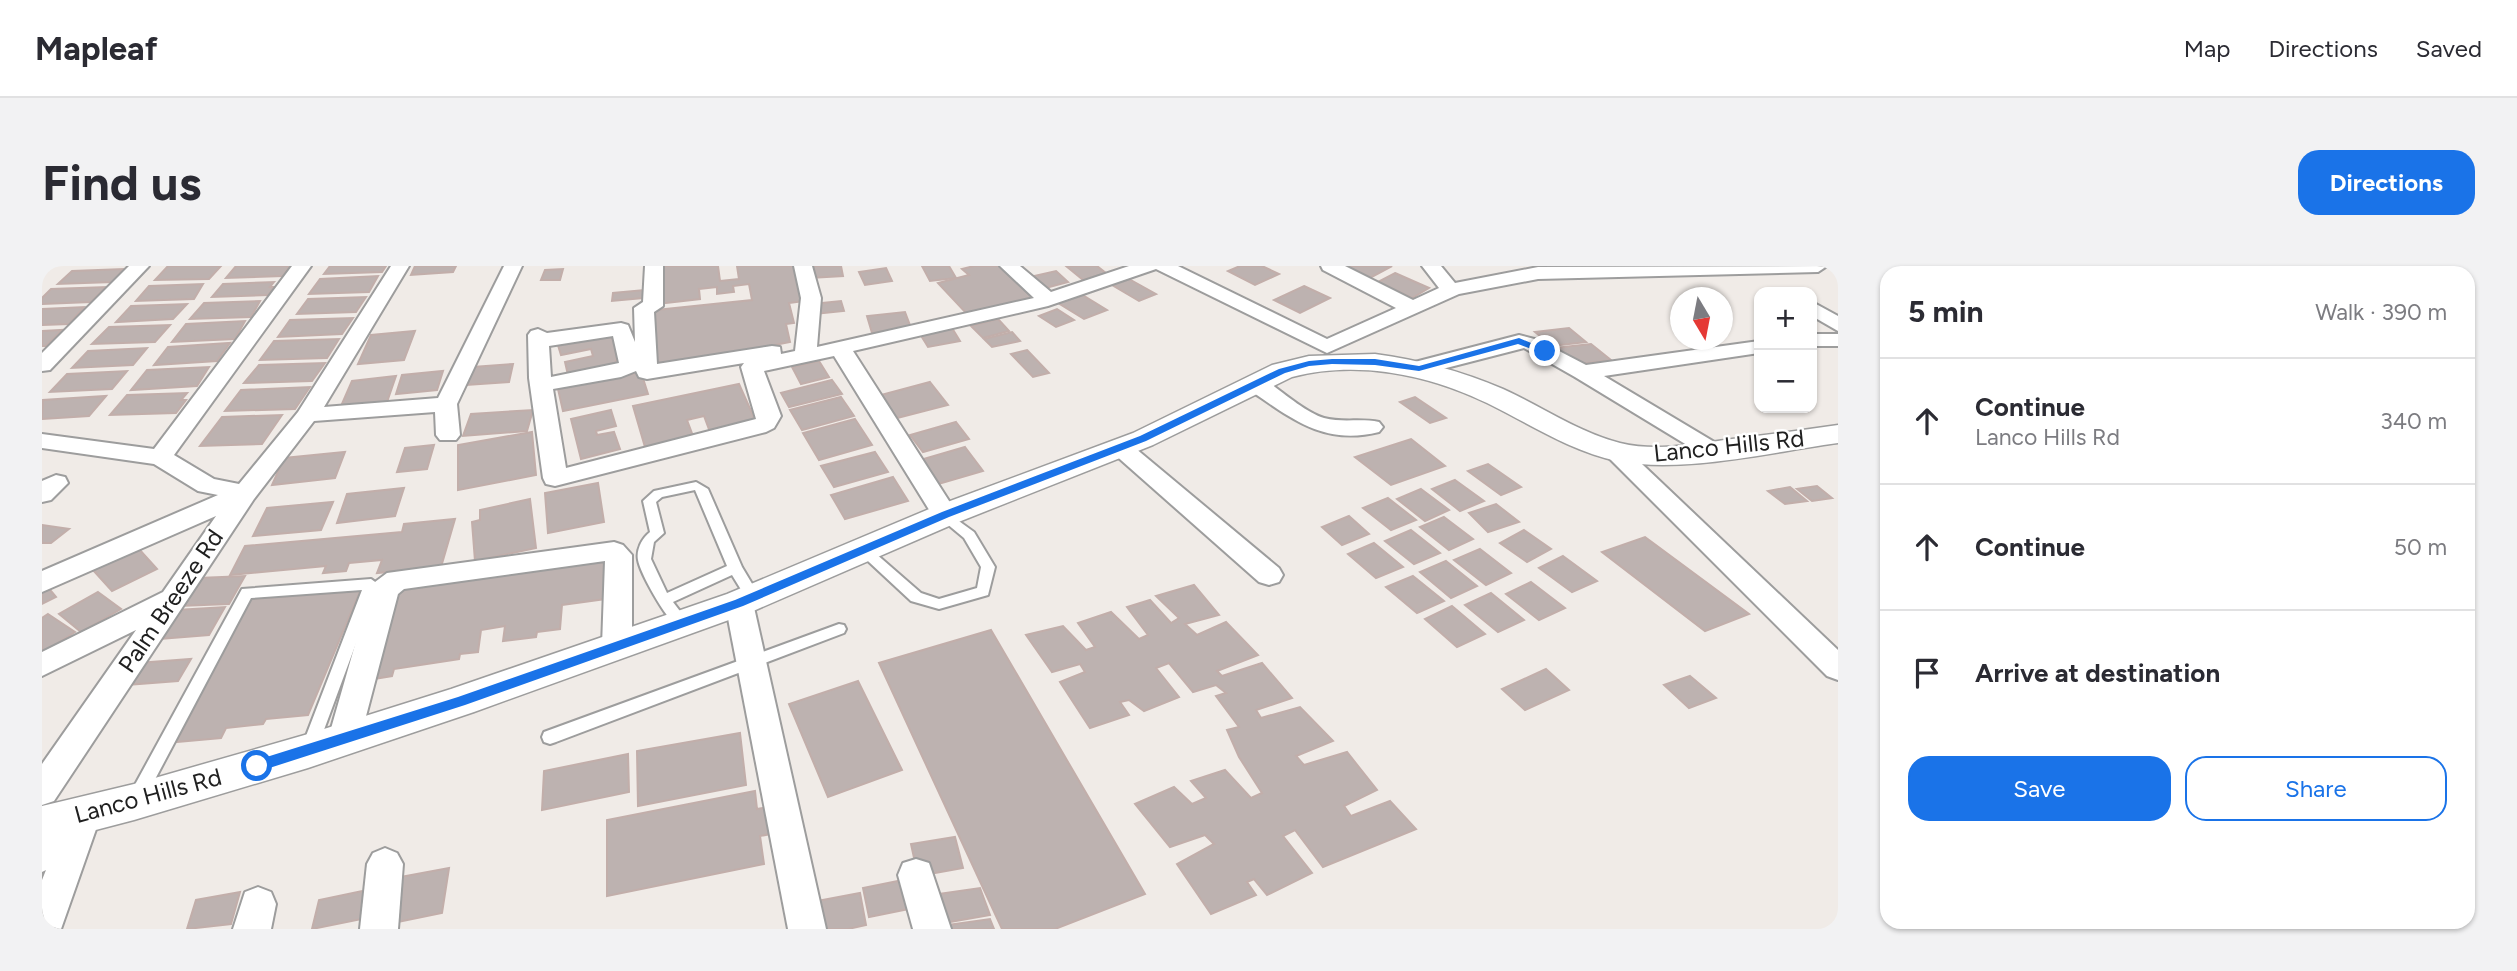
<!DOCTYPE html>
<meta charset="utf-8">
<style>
body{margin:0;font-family:Figtree,sans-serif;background:#f2f2f3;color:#2b2b33}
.controls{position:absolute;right:21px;top:21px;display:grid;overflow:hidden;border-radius:14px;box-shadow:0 2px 5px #0004}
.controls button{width:63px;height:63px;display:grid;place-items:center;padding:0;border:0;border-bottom:2px solid #e1e1e2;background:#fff;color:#2b2b33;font:35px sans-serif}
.compass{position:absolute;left:1628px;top:21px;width:63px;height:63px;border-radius:50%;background:#fff;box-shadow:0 2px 5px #0004;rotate:170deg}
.stop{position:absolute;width:21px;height:21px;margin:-16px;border:5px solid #1a73e8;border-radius:50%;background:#fff}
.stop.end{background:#1a73e8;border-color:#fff;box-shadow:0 2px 7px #0008}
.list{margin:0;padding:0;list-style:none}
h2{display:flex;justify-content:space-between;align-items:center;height:91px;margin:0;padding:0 28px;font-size:30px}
h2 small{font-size:23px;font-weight:400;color:#7c7c81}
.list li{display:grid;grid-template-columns:46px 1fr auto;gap:21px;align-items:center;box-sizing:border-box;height:126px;padding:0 28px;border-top:2px solid #e1e1e2}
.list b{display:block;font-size:26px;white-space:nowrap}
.list p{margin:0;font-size:23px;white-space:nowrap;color:#7c7c81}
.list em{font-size:23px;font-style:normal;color:#7c7c81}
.actions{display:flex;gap:14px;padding:21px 28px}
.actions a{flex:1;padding:16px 0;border:2px solid #1a73e8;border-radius:21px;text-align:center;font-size:24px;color:#1a73e8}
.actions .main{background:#1a73e8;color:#fff}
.icon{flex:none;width:38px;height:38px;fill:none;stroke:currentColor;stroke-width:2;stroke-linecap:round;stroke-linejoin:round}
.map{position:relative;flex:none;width:1796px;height:663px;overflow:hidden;border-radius:21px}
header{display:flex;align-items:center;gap:42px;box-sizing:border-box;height:98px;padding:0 35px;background:#fff;border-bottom:2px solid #e1e1e2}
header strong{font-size:33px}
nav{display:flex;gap:38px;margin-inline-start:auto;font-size:24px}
.intro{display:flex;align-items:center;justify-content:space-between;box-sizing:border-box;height:168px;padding:0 42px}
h1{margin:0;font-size:49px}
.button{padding:18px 32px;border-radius:21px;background:#1a73e8;color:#fff;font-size:24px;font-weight:700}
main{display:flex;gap:42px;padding:0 42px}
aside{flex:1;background:#fff;border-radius:21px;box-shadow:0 2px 5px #0004}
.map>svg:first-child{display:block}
.building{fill:#bdb2b0;stroke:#c2aeaa;stroke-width:2}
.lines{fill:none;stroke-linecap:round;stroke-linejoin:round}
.service-casing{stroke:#9d9d9d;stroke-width:4}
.minor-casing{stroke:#9d9d9d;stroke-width:4}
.tertiary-casing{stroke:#9d9d9d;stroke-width:3}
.service{fill:#fff;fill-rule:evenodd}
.minor{fill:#fff;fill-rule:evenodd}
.tertiary{fill:#fff;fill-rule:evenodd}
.route{fill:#1a73e8}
.labels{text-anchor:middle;stroke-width:5;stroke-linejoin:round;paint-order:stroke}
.street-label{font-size:24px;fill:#202020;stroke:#fff}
</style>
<header>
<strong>Mapleaf</strong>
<nav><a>Map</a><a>Directions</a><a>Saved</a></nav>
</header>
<div class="intro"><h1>Find us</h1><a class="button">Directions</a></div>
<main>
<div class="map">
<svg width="1796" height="663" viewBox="0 0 1796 663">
<rect width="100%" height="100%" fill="#f0ebe7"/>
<!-- building -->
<g class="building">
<polygon points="126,0 179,0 167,13 113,14"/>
<polygon points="194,0 245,0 247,1 241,10 184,12"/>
<polygon points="288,0 344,0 340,6 282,8"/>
<polygon points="373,0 414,0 411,6 369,9"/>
<polygon points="615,0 676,0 678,15 697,13 695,0 755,0 763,35 747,37 752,57 744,58 748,76 607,103 605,45 710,34 707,18 691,20 692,26 675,28 675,21 657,23 658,33 616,38"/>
<polygon points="767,0 799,0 801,10 768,12"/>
<polygon points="880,0 907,0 914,12 888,15"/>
<polygon points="932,0 959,0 992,31 924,47 896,17 927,9 920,3"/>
<polygon points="1024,0 1055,0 1064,7 1041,14"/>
<polygon points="1198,0 1220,0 1237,8 1213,19 1186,5"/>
<polygon points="1301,0 1350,0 1328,12"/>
<polygon points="844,2 850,15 823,19 817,6"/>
<polygon points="81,3 71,16 16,18 30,5"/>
<polygon points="521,3 518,14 499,14 503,4"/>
<polygon points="1014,5 1026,16 1004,22 992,10"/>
<polygon points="1353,7 1387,22 1370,32 1336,16"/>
<polygon points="336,10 327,26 267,28 278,13"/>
<polygon points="1087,13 1114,28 1097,35 1070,19"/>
<polygon points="232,16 228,21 232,21 226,29 170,31 181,18"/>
<polygon points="161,18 152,33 94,35 107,20"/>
<polygon points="1262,20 1288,32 1258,47 1232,34"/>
<polygon points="64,21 49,36 0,38 0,32 9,23"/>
<polygon points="602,24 601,32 570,35 571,27"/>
<polygon points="1039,28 1065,44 1042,53 1016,37"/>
<polygon points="324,31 314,46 255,48 266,33"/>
<polygon points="218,35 209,51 148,53 162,37"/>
<polygon points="799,35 802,45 773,48 771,38"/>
<polygon points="145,38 131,53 74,56 89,40"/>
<polygon points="42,41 27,58 0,59 0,43"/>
<polygon points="1015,43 1032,54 1014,61 997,50"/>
<polygon points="863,46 869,62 830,67 825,50"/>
<polygon points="311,52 300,68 236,71 248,54"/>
<polygon points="956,53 967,65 941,72 929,60"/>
<polygon points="203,55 193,73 130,76 144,58"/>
<polygon points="128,59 113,76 50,78 67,61"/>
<polygon points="910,62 918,75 886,81 878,68"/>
<polygon points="1527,62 1544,76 1510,80 1493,66"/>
<polygon points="20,64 4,80 0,80 0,65"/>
<polygon points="373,65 362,94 316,98 329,69"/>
<polygon points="568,66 576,87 573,99 526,109 523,96 551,90 549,83 519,89 515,76"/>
<polygon points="970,66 978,75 950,81 942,73"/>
<polygon points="297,73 285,92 218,94 232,75"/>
<polygon points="188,77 175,95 112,99 126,81"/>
<polygon points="1549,78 1569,94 1531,99 1512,82"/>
<polygon points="105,82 91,99 30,102 46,85"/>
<polygon points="985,84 1007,107 991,111 969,88"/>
<polygon points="777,95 787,111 759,118 750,101"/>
<polygon points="283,97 270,115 202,117 217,99"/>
<polygon points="471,98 467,116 425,119 431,101"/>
<polygon points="167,101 155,120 89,124 105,104"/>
<polygon points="85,105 70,123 8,126 25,108"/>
<polygon points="401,105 395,124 354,128 360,109"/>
<polygon points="599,106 606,128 521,145 516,123"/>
<polygon points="354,110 345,136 299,140 310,115"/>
<polygon points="790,114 800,128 747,141 739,127"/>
<polygon points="888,116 906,139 851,153 835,130"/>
<polygon points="697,118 714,156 668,166 662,150 645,154 651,170 603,181 591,140"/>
<polygon points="268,121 253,143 183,145 199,124"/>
<polygon points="145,127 139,134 144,134 134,147 68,149 85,129"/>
<polygon points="64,130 47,150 0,153 1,134"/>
<polygon points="799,131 812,150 760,164 748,144"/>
<polygon points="1373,131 1404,152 1388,157 1358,136"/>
<polygon points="491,144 485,165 421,170 429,148"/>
<polygon points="569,144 574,160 554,165 555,169 572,166 578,183 539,193 529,153"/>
<polygon points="240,149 220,178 158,180 180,151"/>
<polygon points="813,153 830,179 777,194 761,167"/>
<polygon points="914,156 927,173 881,186 868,169"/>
<polygon points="490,166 494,209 416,224 416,179"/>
<polygon points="1369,173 1403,200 1349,219 1313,191"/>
<polygon points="392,179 385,203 355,206 363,182"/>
<polygon points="923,181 941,205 896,218 878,194"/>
<polygon points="303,186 293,212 230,219 242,192"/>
<polygon points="833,186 846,206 792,221 779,200"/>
<polygon points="1446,198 1479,221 1459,229 1426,205"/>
<polygon points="851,211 866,235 803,253 789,229"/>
<polygon points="1413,214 1442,235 1418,245 1390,223"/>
<polygon points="556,217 562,256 506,267 503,227"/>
<polygon points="1775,220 1790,232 1770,235 1755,223"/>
<polygon points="1748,221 1765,235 1743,238 1726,225"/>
<polygon points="362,222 353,250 295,257 305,228"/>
<polygon points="1379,223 1407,244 1383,255 1355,233"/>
<polygon points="1346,232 1374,254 1349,264 1321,242"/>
<polygon points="488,233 494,282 433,295 430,256 438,254 438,244"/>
<polygon points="291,236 279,264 211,270 225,242"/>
<polygon points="1454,238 1477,256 1446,266 1427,247"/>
<polygon points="1307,250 1327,268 1300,279 1280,261"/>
<polygon points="1402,251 1431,273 1407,284 1378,261"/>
<polygon points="413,253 399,301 335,307 340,294 307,297 304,305 281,307 284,300 188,309 203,280 360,266 362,258"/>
<polygon points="0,259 27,263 9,277 0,277"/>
<polygon points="1369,264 1398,287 1372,298 1343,275"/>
<polygon points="1482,264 1509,283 1485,296 1458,277"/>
<polygon points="1603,271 1707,348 1663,365 1560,286"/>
<polygon points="1332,277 1361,301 1334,312 1306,288"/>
<polygon points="96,282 115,303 70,325 51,304"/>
<polygon points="1438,283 1469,307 1444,319 1412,294"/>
<polygon points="1521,290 1555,315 1530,326 1497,302"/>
<polygon points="565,292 563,333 520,339 518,363 495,366 494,371 461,375 463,360 439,364 436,386 418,388 417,393 352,403 350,410 326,414 351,320"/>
<polygon points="1404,295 1435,320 1409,332 1378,306"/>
<polygon points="203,310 187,338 138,340 156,312"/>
<polygon points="1371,310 1402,335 1375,347 1344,321"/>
<polygon points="1489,316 1523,342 1497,354 1464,328"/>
<polygon points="4,319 14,331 0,338 0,321"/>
<polygon points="1152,319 1177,349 1143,358 1155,369 1184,356 1216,389 1175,405 1180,410 1220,397 1250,432 1214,444 1219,452 1258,441 1291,475 1254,490 1262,499 1305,486 1335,524 1302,540 1309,550 1348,535 1374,563 1281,601 1253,564 1241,570 1270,607 1225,629 1212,613 1205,616 1214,629 1169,648 1135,598 1172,578 1163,569 1128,581 1093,538 1132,521 1150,538 1164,532 1149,515 1183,504 1209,532 1220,527 1197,491 1185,464 1197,461 1174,430 1184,427 1174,419 1151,426 1127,397 1114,402 1137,431 1102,445 1087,434 1078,436 1087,449 1048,462 1018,416 1043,406 1038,398 1010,406 984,369 1021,360 1044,384 1053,381 1036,357 1069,346 1097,373 1106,369 1085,341 1108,334 1129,357 1137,352 1114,330"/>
<polygon points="318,325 266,449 224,453 221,458 184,462 179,472 134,476 208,333"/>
<polygon points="56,326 79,343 39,366 17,348"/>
<polygon points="1449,327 1482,354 1456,366 1423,339"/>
<polygon points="1410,340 1443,368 1415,381 1383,353"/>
<polygon points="183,341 167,369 116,373 134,344"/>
<polygon points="6,348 33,366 0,387 0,352"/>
<polygon points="949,364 1103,628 1013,663 960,663 837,397"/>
<polygon points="149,393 136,415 83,419 96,397"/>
<polygon points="1504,403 1527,424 1483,444 1460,423"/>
<polygon points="1648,410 1674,432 1647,442 1622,419"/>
<polygon points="816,415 860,504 786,531 747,438"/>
<polygon points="698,467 704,519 596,540 595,485"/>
<polygon points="586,488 587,526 500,544 502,505"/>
<polygon points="713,525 715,543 736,539 740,566 718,570 722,598 565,630 565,554"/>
<polygon points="913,571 921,602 876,610 869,578"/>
<polygon points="407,602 400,647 351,657 358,611"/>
<polygon points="861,614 867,643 827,651 821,622"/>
<polygon points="938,622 948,649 902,657 896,628"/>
<polygon points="325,624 320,653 270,663 277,634"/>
<polygon points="198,626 189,658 145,663 154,634"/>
<polygon points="818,627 824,659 806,663 779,663 775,635"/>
<polygon points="948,653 952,663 905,663 905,659"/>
</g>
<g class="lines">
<!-- service casing -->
<g class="service-casing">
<g id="service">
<path d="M654,216L666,223L700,301L718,331L711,336L706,335L690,309L631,336L647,357L645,361C641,362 639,364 635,360C624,353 598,307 596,294C594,284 600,272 608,266L601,235L612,225ZM653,224L685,300L625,327L609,293L612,276L622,267L614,236L620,231Z"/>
<polygon points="903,245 932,266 953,301 946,329 897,343 869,335 813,283 820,278 825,280 879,327 897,333 935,322 939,301 922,272 898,252 897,249 898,246"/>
<polygon points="329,313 336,318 273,488 267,490 261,488 259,483 320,324 209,332 101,536 95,538 89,536 87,531 89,526 200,323"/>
<polygon points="797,358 802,359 804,363 802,367 514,476 508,478 502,476 500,471 502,466"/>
</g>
</g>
<!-- minor casing -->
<g class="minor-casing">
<g id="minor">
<polygon points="87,0 107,0 8,104 0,105 0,87"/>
<polygon points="250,0 269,0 132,189 172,213 197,218 256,146 349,0 367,0 282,141 396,132 462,0 480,0 415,138 418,169 414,174 398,174 394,169 393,146 272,155 212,233 12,535 0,539 0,498 94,364 0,410 0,386 121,326 174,250 0,326 0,305 176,229 156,225 112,198 0,182 0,168 112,183"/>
<path d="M603,0H621V40L612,46L615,98L730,80L738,81L739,88L753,85L759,32L752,0H770L779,32L775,81L992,32L958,0H978L1009,26L1087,0H1136L1285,73L1354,42L1281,4L1279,0H1303L1371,34L1397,22L1380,0H1399L1413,17L1496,1L1785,0L1776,6L1496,13L1417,28L1285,87L1114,3L1006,40L811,85L916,249L912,255L903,258L894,255L792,90L722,105L739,150L732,162L724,166L513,220L504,218L501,212L487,112L486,69L489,65L496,63L505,67L579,57L586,59L593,76L592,42L601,36ZM571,70L577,97L509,111L507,80ZM702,97L699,101L714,153L524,202L511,123L579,111L594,105L597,111L605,113Z"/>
<polygon points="1774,38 1796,50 1796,65 1770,50 1770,39"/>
<rect x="1770" y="68" width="26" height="12"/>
<polygon points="1477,69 1496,74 1544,99 1717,75 1717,87 1562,110 1679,180 1683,185 1679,190 1671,192 1663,190 1533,111 1482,82 1377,109 1369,107 1366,102 1369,97"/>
<path d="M1214,111L1222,113C1238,124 1264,147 1282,152C1301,157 1319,152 1337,156L1341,161L1337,166C1281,180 1249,152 1206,123L1203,118L1206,113Z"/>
<polygon points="1079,175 1087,177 1237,302 1241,309 1237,316 1227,319 1217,316 1071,187 1067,182 1071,177"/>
<polygon points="1573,178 1581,180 1796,384 1796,414 1785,410 1565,190 1561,185 1565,180"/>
<polygon points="14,209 23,211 26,217 9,234 0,236 0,215"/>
<polygon points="572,276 581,279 590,289 590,380 585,388 575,391 565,388 560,380 563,295 362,323 356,328 318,473 313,482 302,486 291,482 286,473 329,323 333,316 345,307"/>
<polygon points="697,327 707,330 711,337 784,663 746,663 683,337 687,330"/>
<polygon points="42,534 54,539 59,549 19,663 0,663 0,614 4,604 0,606 0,567 30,539"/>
<polygon points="343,582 355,587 361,598 356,663 318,663 325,598 331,587"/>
<polygon points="874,593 887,597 909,663 871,663 856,609 861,597"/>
<polygon points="216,621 229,626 234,638 229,663 191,663 203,626"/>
</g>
</g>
<!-- tertiary casing -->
<g class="tertiary-casing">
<path id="tertiary" d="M1333,88C1378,94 1419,105 1461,123C1501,141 1536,166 1578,177C1615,186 1653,178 1690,173C1725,169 1761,164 1796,159V177C1729,186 1640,208 1575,195C1528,185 1488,158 1445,137C1385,108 1315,94 1250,111L1111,179L914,257L709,346L432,446L266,502L92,554L0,578V540L92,518L266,468L409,423L685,328L892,241L1091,167L1230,99L1267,90Z"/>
</g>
<!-- service -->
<use href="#service" class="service"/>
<!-- minor -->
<use href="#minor" class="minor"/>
<!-- tertiary -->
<use href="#tertiary" class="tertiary"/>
</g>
<!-- route -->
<polygon class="route" points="1477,72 1508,85 1503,88 1476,78 1377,105 1333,99 1290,98 1267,100 1243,107 1104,175 907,251 701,340 423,439 215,506 208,500 215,494 416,431 693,334 900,246 1098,170 1237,103 1267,95 1290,93 1333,93 1377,100"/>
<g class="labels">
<!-- street labels -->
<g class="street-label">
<text transform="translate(1687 180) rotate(-6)" y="8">Lanco Hills Rd</text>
<text transform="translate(129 335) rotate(-56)" y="8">Palm Breeze Rd</text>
<text transform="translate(106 530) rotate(-15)" y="8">Lanco Hills Rd</text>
</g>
</g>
</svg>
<div class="controls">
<button>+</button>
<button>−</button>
</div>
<svg class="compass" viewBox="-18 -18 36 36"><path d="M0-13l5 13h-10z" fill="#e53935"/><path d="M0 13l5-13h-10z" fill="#7c7c81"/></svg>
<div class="stop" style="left:215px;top:500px"></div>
<div class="stop end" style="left:1503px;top:85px"></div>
</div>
<aside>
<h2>5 min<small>Walk · 390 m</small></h2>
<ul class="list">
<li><svg class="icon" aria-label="ahead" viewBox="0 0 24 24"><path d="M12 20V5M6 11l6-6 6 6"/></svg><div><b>Continue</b><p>Lanco Hills Rd</p></div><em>340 m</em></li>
<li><svg class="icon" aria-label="ahead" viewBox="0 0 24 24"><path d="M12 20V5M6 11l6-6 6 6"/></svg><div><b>Continue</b></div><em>50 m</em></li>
<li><svg class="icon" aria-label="arrive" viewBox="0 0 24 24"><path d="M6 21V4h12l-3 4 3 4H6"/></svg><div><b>Arrive at destination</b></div></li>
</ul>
<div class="actions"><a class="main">Save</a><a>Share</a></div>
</aside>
</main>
